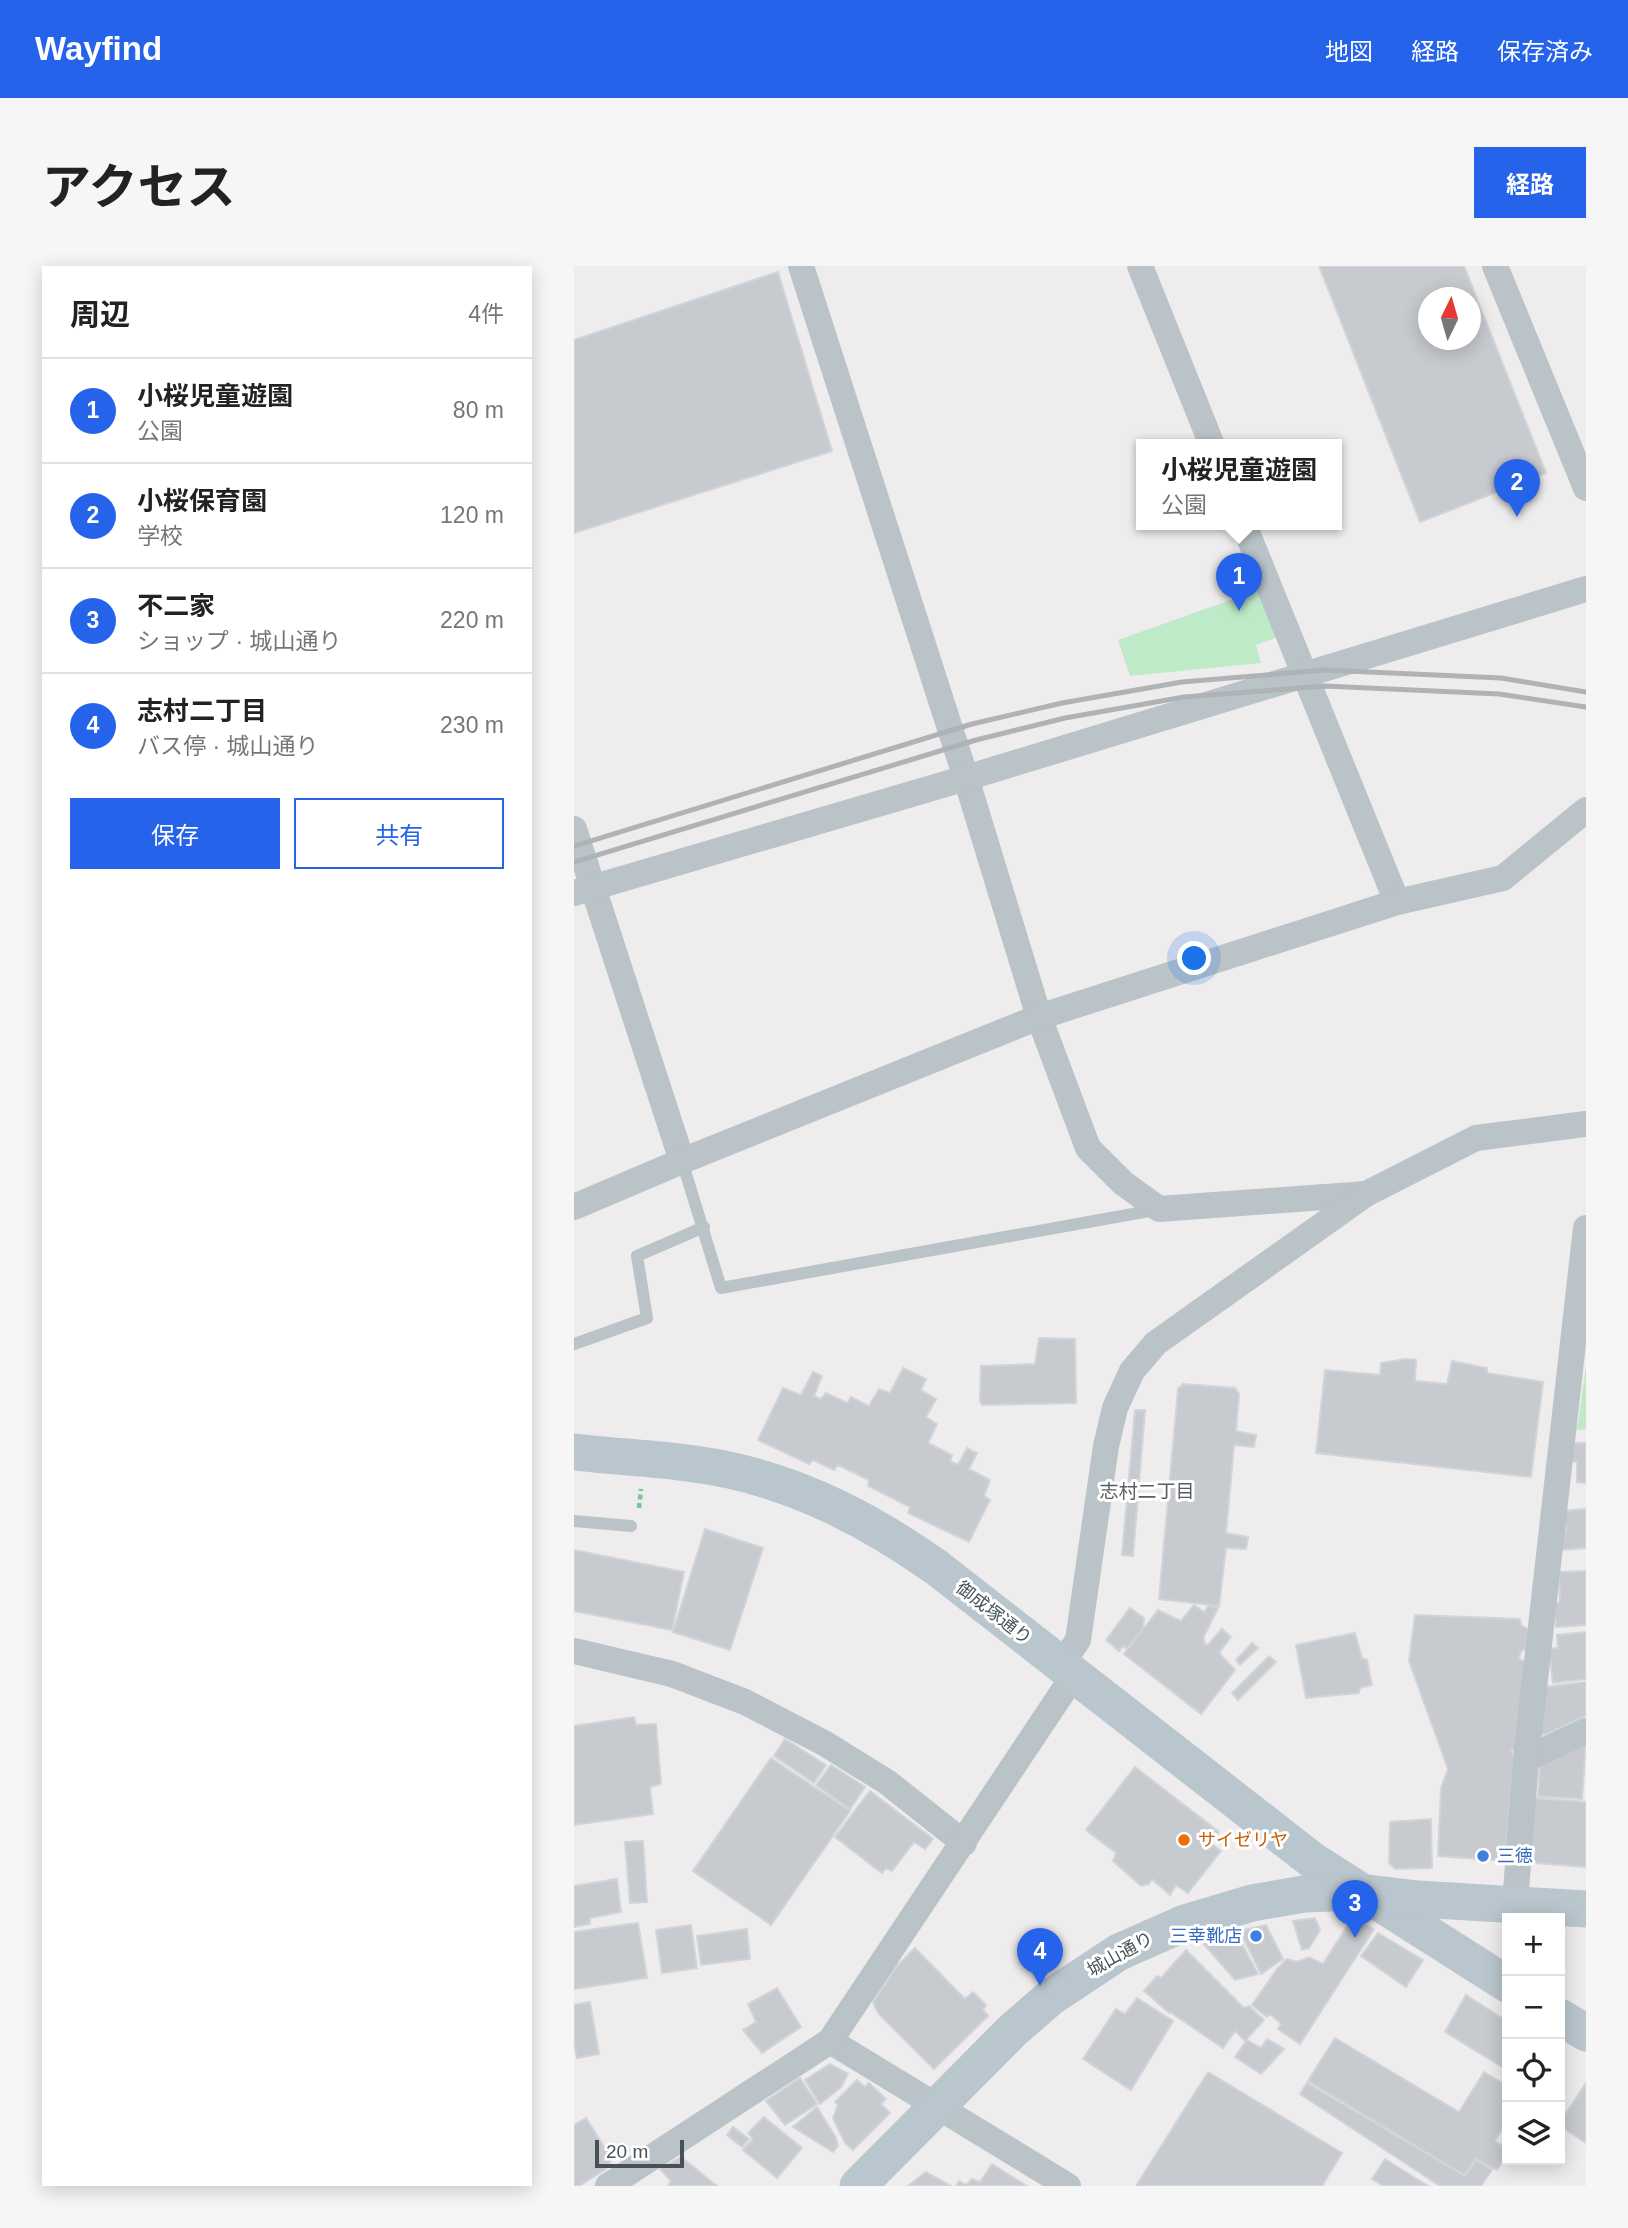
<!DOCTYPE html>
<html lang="ja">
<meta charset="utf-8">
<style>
body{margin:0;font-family:Helvetica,"Noto Sans JP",sans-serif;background:#f6f6f6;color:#222}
.controls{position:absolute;right:21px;bottom:21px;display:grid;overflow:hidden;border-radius:0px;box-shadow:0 4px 18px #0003}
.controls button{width:63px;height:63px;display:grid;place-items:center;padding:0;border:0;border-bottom:2px solid #e0e0e0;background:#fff;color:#222;font:35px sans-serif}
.compass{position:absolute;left:844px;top:21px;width:63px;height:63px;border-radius:50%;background:#fff;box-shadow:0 4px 18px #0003;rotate:5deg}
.scale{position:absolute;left:21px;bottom:18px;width:89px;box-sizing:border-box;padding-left:7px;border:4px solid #465258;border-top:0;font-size:19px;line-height:24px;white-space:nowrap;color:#465258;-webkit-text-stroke:5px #fff;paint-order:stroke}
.you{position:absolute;left:621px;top:693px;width:24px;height:24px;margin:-18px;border:5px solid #fff;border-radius:50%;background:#1a73e8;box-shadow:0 0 0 10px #1a73e833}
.badge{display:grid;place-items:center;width:46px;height:46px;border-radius:50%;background:#2563eb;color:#fff;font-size:23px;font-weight:700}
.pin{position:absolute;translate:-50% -58px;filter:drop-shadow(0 2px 4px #0008)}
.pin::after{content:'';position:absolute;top:37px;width:24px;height:21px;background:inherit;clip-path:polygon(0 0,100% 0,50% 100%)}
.popup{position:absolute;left:562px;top:173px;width:206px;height:91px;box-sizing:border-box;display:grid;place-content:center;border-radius:0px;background:#fff;filter:drop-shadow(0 2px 5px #0005);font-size:23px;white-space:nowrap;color:#767676}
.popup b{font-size:26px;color:#222}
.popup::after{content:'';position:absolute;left:50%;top:100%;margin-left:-14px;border:14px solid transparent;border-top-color:#fff}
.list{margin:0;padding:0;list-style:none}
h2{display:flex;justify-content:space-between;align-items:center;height:91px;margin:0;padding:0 28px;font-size:30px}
h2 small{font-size:23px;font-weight:400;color:#767676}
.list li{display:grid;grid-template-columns:46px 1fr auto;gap:21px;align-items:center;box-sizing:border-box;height:105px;padding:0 28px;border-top:2px solid #e0e0e0}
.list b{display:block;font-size:26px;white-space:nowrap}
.list p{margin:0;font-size:23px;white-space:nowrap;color:#767676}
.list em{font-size:23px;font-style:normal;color:#767676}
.actions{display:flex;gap:14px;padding:21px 28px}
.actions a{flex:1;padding:16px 0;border:2px solid #2563eb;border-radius:0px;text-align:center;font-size:24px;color:#2563eb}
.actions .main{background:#2563eb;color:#fff}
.icon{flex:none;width:38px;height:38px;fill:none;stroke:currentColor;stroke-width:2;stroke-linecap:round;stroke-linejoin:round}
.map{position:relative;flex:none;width:1012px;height:1920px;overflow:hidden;border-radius:0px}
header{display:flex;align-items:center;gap:42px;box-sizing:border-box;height:98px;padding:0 35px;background:#2563eb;color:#fff}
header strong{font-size:33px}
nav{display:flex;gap:38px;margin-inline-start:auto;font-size:24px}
.intro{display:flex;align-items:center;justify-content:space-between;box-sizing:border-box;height:168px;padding:0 42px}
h1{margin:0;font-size:49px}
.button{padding:18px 32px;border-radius:0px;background:#2563eb;color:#fff;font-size:24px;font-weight:700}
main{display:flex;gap:42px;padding:0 42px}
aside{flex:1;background:#fff;border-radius:0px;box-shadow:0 4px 18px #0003}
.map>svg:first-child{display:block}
.green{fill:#beeac8}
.building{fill:#c7cacf;stroke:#d1d4d8;stroke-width:2;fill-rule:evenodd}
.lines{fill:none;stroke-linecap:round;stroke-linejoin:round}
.path{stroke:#79c493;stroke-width:4.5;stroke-dasharray:5 3.5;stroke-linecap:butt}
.lane{stroke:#b9c3c8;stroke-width:12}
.street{stroke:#b9c3c8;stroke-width:26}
.secondary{stroke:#b9c6cd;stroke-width:37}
.rail{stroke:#afb3b6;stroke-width:5}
.food-dot{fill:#e8710a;stroke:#fff;stroke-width:2.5}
.shop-dot{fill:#3f7fe0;stroke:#fff;stroke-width:2.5}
.labels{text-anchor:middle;stroke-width:6;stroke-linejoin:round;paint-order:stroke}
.street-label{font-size:18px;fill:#465258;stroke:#fff}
.food-label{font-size:18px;fill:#c56008;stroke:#fff;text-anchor:start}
.shop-label{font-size:18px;fill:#366cbe;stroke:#fff;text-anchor:start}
.neighbourhood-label{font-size:19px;fill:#5a5e61;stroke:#fff}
</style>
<header>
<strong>Wayfind</strong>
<nav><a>地図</a><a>経路</a><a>保存済み</a></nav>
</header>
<div class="intro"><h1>アクセス</h1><a class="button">経路</a></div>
<main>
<aside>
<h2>周辺<small>4件</small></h2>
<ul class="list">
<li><span class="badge">1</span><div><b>小桜児童遊園</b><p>公園</p></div><em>80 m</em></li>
<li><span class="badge">2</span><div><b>小桜保育園</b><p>学校</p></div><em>120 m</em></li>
<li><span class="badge">3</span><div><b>不二家</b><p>ショップ · 城山通り</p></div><em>220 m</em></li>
<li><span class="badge">4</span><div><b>志村二丁目</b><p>バス停 · 城山通り</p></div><em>230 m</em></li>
</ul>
<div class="actions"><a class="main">保存</a><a>共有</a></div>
</aside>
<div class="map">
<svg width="1012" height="1920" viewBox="0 0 1012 1920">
<rect width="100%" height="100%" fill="#efeced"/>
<!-- green -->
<g class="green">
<polygon points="693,321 712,368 682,379 687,397 556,410 544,374"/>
<polygon points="1012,1100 1012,1163 1003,1164"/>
</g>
<!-- building -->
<g class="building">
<path d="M745,0H890L972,207L846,256ZM855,32H897V74H855Z"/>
<polygon points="204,6 258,185 0,267 0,74"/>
<polygon points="465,1072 501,1073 502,1137 408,1139 406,1135 407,1100 461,1098"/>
<polygon points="831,1093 842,1094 841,1115 873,1118 878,1095 913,1102 913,1107 969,1116 957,1211 742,1187 751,1104 806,1109 807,1097"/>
<polygon points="329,1102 352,1113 347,1124 362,1133 352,1151 363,1158 354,1177 378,1189 376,1195 384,1199 393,1182 403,1187 395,1203 416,1214 410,1230 416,1234 395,1276 334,1247 336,1241 294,1220 295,1214 264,1199 260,1204 239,1194 235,1198 184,1174 209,1122 227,1129 239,1106 248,1110 240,1130 247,1133 252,1127 273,1137 277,1131 295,1140 305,1123 316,1127"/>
<polygon points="609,1118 661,1122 665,1128 662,1165 682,1169 680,1181 660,1179 652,1267 674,1271 672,1283 652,1282 645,1340 585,1333 604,1123"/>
<polygon points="561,1144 571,1144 559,1290 548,1289"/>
<polygon points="995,1177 1012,1177 1012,1217 1003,1216 1003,1196 994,1196"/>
<polygon points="1012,1243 1012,1282 987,1284 985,1265 992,1265 990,1245"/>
<polygon points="131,1263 189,1282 156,1384 99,1366"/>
<polygon points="0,1284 110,1306 98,1364 0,1345"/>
<polygon points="1012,1305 1012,1359 982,1361 980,1338 986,1336 985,1306"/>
<polygon points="620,1339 630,1346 635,1339 644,1342 630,1370 630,1377 634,1379 648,1363 657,1371 645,1387 661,1404 627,1448 550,1388 584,1344 607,1355"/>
<polygon points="556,1342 570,1352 569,1363 553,1383 549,1380 545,1385 532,1374"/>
<polygon points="841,1349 946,1353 947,1359 954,1363 952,1383 947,1385 945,1393 952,1396 943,1482 937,1485 940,1491 931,1595 864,1590 867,1522 874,1503 835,1395"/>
<polygon points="1012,1366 1012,1413 979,1417 975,1383 984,1382 983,1369"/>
<polygon points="781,1367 788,1392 793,1394 798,1419 786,1422 785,1427 732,1432 722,1379"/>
<polygon points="678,1377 684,1382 666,1399 662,1394"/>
<polygon points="695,1390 702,1396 664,1434 658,1427"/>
<polygon points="1012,1416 1012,1450 970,1469 965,1465 970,1421"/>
<polygon points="60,1451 62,1459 82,1458 87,1518 76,1521 79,1548 0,1559 0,1460"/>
<polygon points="211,1473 252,1499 240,1517 200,1490"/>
<polygon points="1012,1476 1008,1533 964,1530 966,1498"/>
<polygon points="197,1492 276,1545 197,1659 119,1605"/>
<polygon points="257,1499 291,1521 276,1543 242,1519"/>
<polygon points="561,1501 645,1566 636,1577 647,1585 614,1627 602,1619 596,1629 578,1613 575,1618 567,1620 539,1595 542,1587 512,1564"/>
<polygon points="296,1525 359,1573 351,1583 340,1576 318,1605 312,1602 308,1607 261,1571"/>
<polygon points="960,1532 1012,1536 1012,1601 960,1597 956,1593"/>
<polygon points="857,1553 858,1602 821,1603 815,1597 816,1556"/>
<polygon points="69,1575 73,1636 56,1637 51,1576"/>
<polygon points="43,1613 47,1646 16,1652 16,1658 0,1661 0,1620"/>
<polygon points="779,1651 800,1663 726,1778 704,1763 707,1758 696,1748 693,1751 678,1739 703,1703 713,1693 723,1696 735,1691 749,1698"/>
<polygon points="741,1652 746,1664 735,1682 728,1684 719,1655"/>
<polygon points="64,1657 73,1712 0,1723 0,1666"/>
<polygon points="117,1659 123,1702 88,1707 82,1664"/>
<polygon points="692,1659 709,1693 687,1708 666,1665"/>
<polygon points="173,1663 176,1693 127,1699 123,1670"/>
<polygon points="661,1665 684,1708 661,1714 627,1675"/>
<polygon points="804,1667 849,1694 832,1721 787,1690"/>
<polygon points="341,1682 391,1733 399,1726 412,1739 409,1744 414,1750 360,1803 304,1747 299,1736 322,1701"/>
<polygon points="612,1684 670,1742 675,1740 690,1754 671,1775 661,1765 649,1782 596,1746 595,1747 570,1725 583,1710 587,1712"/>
<polygon points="203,1722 227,1761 188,1787 169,1764 182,1756 174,1738"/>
<polygon points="892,1729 933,1755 933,1804 871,1766"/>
<polygon points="563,1732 599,1755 557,1824 509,1793 542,1743 551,1748"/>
<polygon points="16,1736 25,1788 3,1792 0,1778 0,1739"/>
<polygon points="761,1772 885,1846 910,1806 933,1820 933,1855 921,1875 933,1883 933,1889 923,1904 902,1893 890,1909 734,1815"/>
<polygon points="693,1773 710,1783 687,1808 661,1791 673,1774 687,1782"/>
<polygon points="256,1798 274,1808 267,1821 246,1838 231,1814"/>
<polygon points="634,1806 768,1887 748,1920 562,1920"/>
<polygon points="226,1812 243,1838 211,1859 192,1835"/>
<polygon points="283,1814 291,1821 295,1817 312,1833 307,1838 316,1847 279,1884 271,1877 259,1852 264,1839 261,1836"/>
<polygon points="733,1817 891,1910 902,1894 918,1904 907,1920 866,1920 726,1828"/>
<polygon points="1012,1817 1012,1877 986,1860 986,1856"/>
<polygon points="243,1841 262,1872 264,1880 259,1886 219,1861"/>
<polygon points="190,1851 228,1882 203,1912 169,1884 179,1873 174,1867"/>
<polygon points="12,1852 38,1893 32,1903 5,1920 0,1920 0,1859"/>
<polygon points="159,1861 175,1873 168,1881 153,1869"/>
<polygon points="107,1891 143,1920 94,1920 97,1915 86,1903"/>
<polygon points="811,1893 854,1920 810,1920 798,1913"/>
<polygon points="418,1898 453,1920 382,1920 385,1915 392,1919 398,1913 406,1916"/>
<polygon points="352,1906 377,1920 334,1920"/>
</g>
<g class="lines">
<!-- path -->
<polyline class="path" points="65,1242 67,1223"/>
<!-- lane -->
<g class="lane">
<polyline points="108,895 147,1022 581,944"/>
<polyline points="0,1078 73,1052 63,990 130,961"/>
<polyline points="0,1255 57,1260"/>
</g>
<!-- street -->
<g class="street">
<polyline points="227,0 392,512 465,751 514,882 549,917 585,943 792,928"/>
<polyline points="566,0 638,179"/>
<polyline points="921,0 1012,222"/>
<polyline points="670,259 823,636"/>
<polyline points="0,563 108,895"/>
<polyline points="0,627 392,512 1012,323"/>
<polyline points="0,941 108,895 465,751 823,636 929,612 1012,544"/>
<polyline points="0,1385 98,1408 171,1436 250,1477 313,1516 390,1577"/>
<polyline points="487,1399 504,1374 532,1180 541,1142 558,1105 582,1077 792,928 902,872 1012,858"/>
<polyline points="952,1493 1012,1465"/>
<polyline points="941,1638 952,1493 1012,962"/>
<polyline points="256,1775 494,1920"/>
<polyline points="34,1920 256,1775 500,1409"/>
</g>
<!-- secondary -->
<g class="secondary">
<path d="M0,1186C51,1192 104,1193 155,1204C232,1221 298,1256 362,1301L738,1594L933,1718"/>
<polyline points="986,1751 1012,1767"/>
<polyline points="284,1920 439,1764 477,1731 545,1686 611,1657 678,1637 730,1628 786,1626 844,1633 1012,1643"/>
</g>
<!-- rail -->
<g class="rail">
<polyline points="0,580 398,458 488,437 608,416 751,404 927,412 1012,426"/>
<polyline points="0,596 402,474 491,452 610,431 751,420 925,428 1012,441"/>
</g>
</g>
<!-- markers -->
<circle class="food-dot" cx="610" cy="1574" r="7"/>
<g class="shop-dot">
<circle cx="909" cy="1590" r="7"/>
<circle cx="682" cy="1670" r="7"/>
</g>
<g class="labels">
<!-- street labels -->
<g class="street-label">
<text transform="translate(420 1347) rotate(38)" y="6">御成塚通り</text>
<text transform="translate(546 1688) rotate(-29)" y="6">城山通り</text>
</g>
<!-- food labels -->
<g class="food-label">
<text x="624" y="1580">サイゼリヤ</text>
</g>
<!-- shop labels -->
<g class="shop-label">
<text x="923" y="1596">三徳</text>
<text x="668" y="1676" text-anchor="end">三幸靴店</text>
</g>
<!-- neighbourhood labels -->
<g class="neighbourhood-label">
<text x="573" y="1232">志村二丁目</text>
</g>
</g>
</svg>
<div class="controls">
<button>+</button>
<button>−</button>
<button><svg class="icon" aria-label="locate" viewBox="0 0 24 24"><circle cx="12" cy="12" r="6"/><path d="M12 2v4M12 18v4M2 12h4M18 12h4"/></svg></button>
<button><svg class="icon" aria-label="layers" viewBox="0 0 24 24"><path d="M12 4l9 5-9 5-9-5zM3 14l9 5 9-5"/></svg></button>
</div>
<svg class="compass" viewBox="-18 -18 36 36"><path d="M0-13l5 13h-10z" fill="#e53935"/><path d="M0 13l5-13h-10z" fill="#767676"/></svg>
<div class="scale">20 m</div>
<div class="you"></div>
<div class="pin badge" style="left:665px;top:345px">1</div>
<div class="popup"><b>小桜児童遊園</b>公園</div>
<div class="pin badge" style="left:943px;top:251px">2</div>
<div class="pin badge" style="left:781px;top:1672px">3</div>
<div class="pin badge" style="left:466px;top:1720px">4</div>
</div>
</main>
